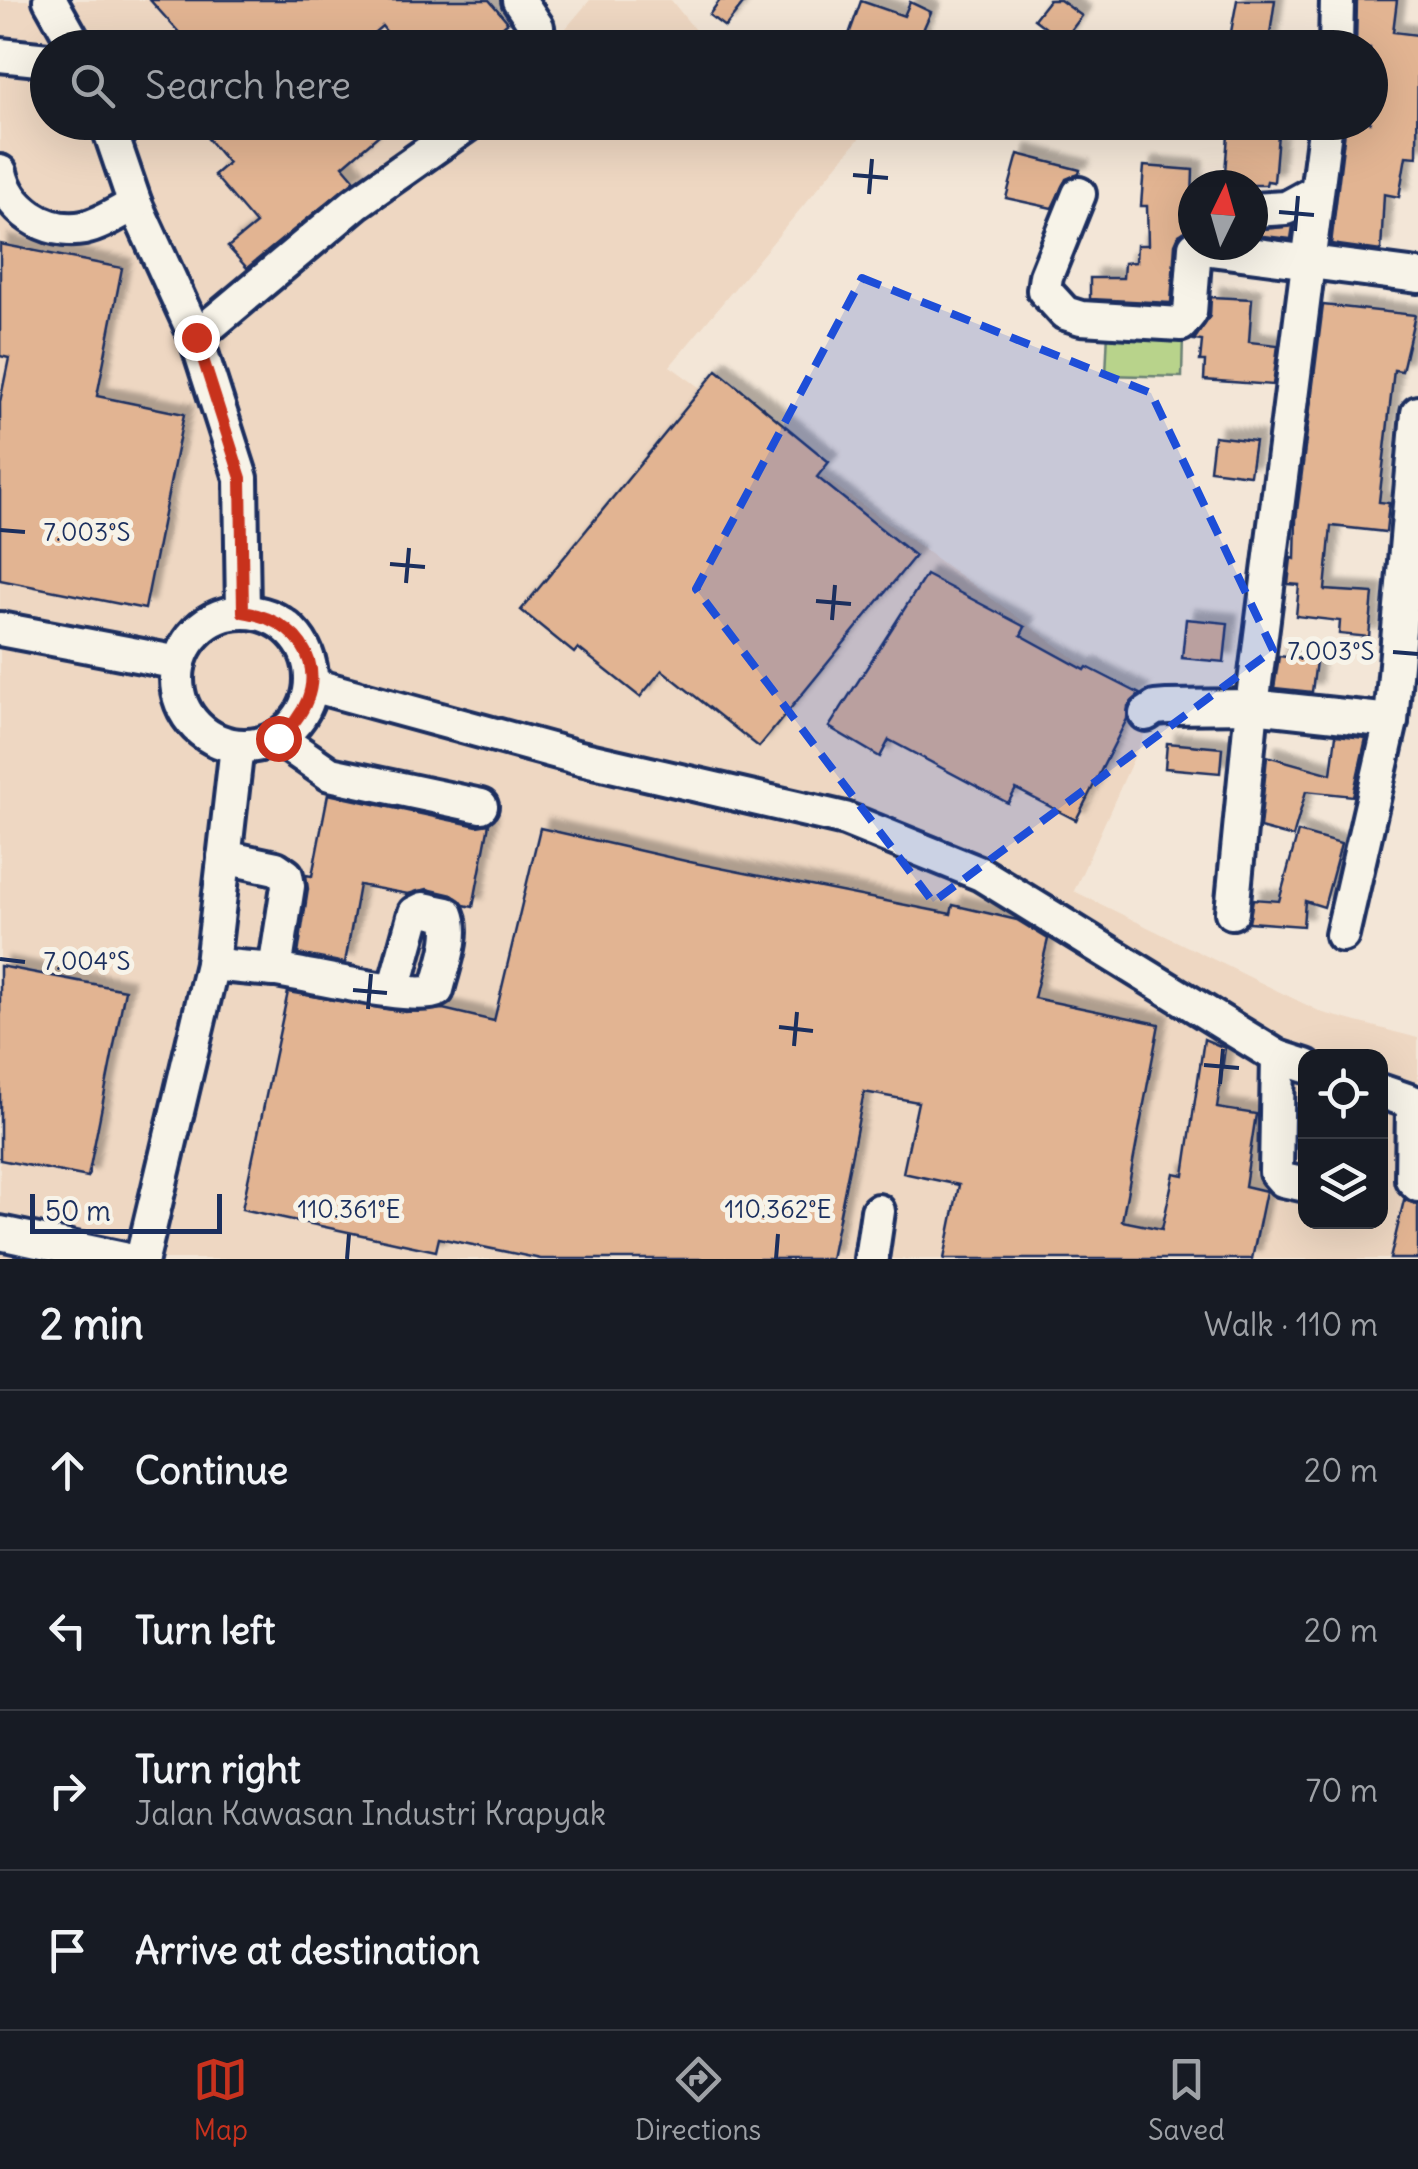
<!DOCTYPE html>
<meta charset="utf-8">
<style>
body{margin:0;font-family:Delius,sans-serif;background:#20242c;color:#f1f3f6}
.controls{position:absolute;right:30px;bottom:30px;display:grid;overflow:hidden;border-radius:20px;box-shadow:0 10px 40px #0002}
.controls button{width:90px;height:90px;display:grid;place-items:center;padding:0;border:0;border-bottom:2px solid #363941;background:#171b24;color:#f1f3f6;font:50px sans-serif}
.compass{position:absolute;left:1178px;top:170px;width:90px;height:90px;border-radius:50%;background:#171b24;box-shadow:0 10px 40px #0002;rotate:5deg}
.scale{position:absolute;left:30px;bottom:25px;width:192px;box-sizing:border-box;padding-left:10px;border:5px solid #1b2f5e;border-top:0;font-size:28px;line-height:35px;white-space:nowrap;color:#1b2f5e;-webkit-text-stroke:8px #f7f3e8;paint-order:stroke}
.stop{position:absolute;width:30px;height:30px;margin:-22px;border:8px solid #c8321e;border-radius:50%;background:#fff}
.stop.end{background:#c8321e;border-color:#fff;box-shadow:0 2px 10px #0008}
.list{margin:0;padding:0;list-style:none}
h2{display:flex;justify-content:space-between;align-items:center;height:130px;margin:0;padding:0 40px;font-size:42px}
h2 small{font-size:32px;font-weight:400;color:#9ea1a6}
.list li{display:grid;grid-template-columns:65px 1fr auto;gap:30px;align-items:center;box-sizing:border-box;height:160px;padding:0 40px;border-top:2px solid #363941}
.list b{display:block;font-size:38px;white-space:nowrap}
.list p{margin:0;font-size:32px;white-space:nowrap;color:#9ea1a6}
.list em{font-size:32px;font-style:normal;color:#9ea1a6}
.icon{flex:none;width:55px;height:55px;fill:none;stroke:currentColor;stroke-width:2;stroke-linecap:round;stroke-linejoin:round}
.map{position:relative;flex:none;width:1418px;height:1259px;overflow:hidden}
.search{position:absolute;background:#171b24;box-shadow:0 10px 40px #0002;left:30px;right:30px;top:30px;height:110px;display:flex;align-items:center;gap:25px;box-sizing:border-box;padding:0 35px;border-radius:55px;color:#9ea1a6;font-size:38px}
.sheet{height:770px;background:#171b24}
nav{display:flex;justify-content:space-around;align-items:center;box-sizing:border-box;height:140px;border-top:2px solid #363941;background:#171b24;font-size:28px;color:#9ea1a6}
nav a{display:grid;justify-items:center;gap:5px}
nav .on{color:#c8321e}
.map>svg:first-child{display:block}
.built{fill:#eed7c2;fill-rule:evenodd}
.green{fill:#b8d38b;stroke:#6a8174;stroke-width:2.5}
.building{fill:#e2b492;stroke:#1b2f5e;stroke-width:2.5;filter:url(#shadow)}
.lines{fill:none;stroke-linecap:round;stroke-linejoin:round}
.minor-casing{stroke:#1b2f5e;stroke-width:40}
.minor{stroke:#f7f3e8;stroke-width:32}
.route{stroke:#c8321e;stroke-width:12}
.marked{fill:#1d4ed8;fill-opacity:0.2;stroke:#1d4ed8;stroke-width:8;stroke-dasharray:20 12;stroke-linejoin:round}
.ticks{fill:none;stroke:#1b2f5e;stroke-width:4}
.ticks-label{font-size:25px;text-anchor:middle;fill:#1b2f5e;stroke:#f7f3e8;stroke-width:10;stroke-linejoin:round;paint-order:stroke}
</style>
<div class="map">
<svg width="1418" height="1259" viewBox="0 0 1418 1259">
<defs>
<filter id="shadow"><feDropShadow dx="9" dy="-9" stdDeviation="2.5" flood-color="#0004"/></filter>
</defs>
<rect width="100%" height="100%" fill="#f3e6d7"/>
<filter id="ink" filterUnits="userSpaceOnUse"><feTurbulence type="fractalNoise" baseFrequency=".01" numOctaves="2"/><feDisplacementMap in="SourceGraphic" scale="20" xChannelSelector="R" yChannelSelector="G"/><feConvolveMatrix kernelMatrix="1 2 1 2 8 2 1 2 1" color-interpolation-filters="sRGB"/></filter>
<g filter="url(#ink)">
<!-- built -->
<g class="built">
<path d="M0,0H481L519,47L48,48V122L872,123L670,366L1153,715L1074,891L1323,1013L1418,1038V1259H0ZM1306,1056H1380V1222H1306Z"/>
<polygon points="590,0 671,0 695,30 761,47 549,48"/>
</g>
<!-- green -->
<polygon class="green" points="1108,331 1183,334 1182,377 1106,375"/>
<!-- building -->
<g class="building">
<polygon points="150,0 489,0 508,22 477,48 399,48 382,26 356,48 193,48"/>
<polygon points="720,0 746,0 725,27 709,15"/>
<polygon points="1049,0 1060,0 1082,16 1063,41 1034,19"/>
<polygon points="1237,0 1275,0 1268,48 1228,48"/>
<polygon points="1357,0 1397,0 1393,32 1418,35 1417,157 1406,156 1399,197 1384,194 1381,251 1331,244 1346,122 1370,122 1370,48 1356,47"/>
<polygon points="861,1 904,16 910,2 931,12 915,48 869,48 847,40"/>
<polygon points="194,122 394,122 343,166 355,180 247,268 228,247 256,224 214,175 228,163"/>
<polygon points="1229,122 1279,122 1274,182 1267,181 1266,185 1224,185"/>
<polygon points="1018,154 1080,170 1079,174 1066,179 1052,208 1006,198"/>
<polygon points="1144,166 1193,170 1191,228 1179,235 1175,244 1171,303 1090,299 1090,278 1123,278 1124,263 1136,262 1137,245 1148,245 1147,206 1141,206"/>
<polygon points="1293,226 1291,239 1254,235 1255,230"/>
<polygon points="0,244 122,268 97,396 184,414 145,609 0,580 0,402 9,358 0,356"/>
<polygon points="1211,297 1252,299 1249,342 1278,345 1273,385 1204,380 1205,361 1200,361 1202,341 1194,340 1210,316"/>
<polygon points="1323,305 1415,315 1402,371 1394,370 1379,502 1389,503 1386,532 1331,526 1325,590 1373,593 1369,637 1339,634 1340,621 1296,616 1299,585 1288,584 1291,558 1295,559 1296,519"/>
<polygon points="717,370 829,462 817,477 915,556 759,747 662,670 640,697 578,648 574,653 521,610"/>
<polygon points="1214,436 1255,441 1250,475 1210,470"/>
<polygon points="926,575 1025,627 1021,635 1085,670 1087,667 1140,694 1128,706 1127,719 1076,820 1016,789 1008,803 889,740 880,757 829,727"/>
<polygon points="1186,619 1228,623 1224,662 1182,658"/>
<polygon points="1279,656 1316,661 1312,692 1274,688"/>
<polygon points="1336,735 1366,738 1353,796 1306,791 1293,837 1260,828 1267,756 1331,774"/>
<polygon points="1167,743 1222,748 1220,773 1165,768"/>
<polygon points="328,794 477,826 489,824 473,907 464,905 452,895 427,889 408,894 359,885 345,963 298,954 308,889 306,875 312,876"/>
<polygon points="540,828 690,862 951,914 953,905 1017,920 1048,939 1034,998 1159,1024 1122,1221 1162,1229 1174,1173 1184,1175 1204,1039 1225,1048 1217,1108 1256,1114 1245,1186 1266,1191 1252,1259 944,1259 959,1185 903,1173 918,1102 864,1092 831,1259 541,1259 439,1238 436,1251 242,1209 288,992 405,1012 443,1009 494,1021"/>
<polygon points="1298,832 1341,844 1324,907 1305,901 1303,926 1249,922 1253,899 1279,901"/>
<polygon points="0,966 125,990 88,1177 0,1160"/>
<polygon points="1404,1200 1418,1204 1418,1259 1390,1259"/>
</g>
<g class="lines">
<!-- minor casing -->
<g class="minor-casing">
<g id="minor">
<polyline points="50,0 77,48"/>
<polyline points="519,0 537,27 539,48"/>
<polyline points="1336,48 1337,0"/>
<polyline points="0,55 48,60"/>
<polyline points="107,122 135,204 196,337 241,478 243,612"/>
<path d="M0,172C8,209 46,235 84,228C102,224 119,212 135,204"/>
<polyline points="1079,194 1046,276 1044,290 1065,313 1081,318 1181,324 1190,313 1195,247 1418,276"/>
<polyline points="1253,210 1286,208 1317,191"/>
<polyline points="196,337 356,203 471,122"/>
<circle cx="244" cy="679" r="67"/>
<polyline points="0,629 179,663"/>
<polyline points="312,685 576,757 845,819 981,874 1278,1057 1306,1066"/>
<polyline points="1146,714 1155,708 1167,707 1252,706 1391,721"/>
<polyline points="278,738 330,774 481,806"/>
<polyline points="224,857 276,868 286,875 288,886 275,970"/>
<polyline points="1232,912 1252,706 1326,122"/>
<polyline points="1342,935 1391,721 1418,413"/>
<path d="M212,964C233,967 254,968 275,970C306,974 416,1002 437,990C442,968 456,936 447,914L423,909L415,913L394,990"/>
<polyline points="1278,1057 1276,1172 1283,1180 1306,1185"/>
<polyline points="1380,1091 1418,1104"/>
<polyline points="1413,1103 1412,1179 1418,1185"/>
<polyline points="0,1233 123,1259"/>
<polyline points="142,1259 212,964 237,746"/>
<polyline points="871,1259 878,1211"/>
</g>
</g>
<!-- minor -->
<use href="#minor" class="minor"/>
</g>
</g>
<g class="lines" filter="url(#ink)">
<!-- route -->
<path class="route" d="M196,337L241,478L243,612C315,623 336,691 278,738"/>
</g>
<!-- marked area -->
<path class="marked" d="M862,278L1151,393L1273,650L933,902L696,589Z"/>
<!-- ticks -->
<path class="ticks" d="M853,175L888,178M869,194L872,159M1279,212L1314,215M1295,231L1298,196M0,530L25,532M390,564L425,567M406,583L409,548M816,601L851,604M832,620L835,585M1393,652L1418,654M0,959L25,962M353,990L387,993M368,1009L371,974M779,1027L813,1031M794,1046L797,1012M1204,1065L1239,1068M1220,1084L1223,1049M347,1259L349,1234M776,1259L778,1234"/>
<g class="ticks-label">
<text x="87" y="541">7.003°S</text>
<text x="1331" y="660">7.003°S</text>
<text x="87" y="970">7.004°S</text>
<text x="349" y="1218">110.361°E</text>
<text x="778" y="1218">110.362°E</text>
</g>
</svg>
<div class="controls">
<button><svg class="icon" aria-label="locate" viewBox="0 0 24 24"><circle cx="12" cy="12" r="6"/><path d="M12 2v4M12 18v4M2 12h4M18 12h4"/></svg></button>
<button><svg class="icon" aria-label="layers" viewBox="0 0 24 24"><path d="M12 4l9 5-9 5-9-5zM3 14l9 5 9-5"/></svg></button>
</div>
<svg class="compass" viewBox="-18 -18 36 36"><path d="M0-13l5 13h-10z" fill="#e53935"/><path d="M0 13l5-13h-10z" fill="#9ea1a6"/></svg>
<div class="scale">50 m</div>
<div class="stop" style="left:278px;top:738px"></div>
<div class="stop end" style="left:196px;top:337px"></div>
<div class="search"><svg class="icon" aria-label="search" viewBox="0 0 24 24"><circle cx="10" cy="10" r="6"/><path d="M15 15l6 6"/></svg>Search here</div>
</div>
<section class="sheet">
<h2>2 min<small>Walk · 110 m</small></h2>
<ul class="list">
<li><svg class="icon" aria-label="ahead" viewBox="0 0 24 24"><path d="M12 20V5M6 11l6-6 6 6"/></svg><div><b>Continue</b></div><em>20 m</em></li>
<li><svg class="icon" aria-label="left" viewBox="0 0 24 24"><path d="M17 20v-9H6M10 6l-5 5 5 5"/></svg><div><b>Turn left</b></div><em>20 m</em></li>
<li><svg class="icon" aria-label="right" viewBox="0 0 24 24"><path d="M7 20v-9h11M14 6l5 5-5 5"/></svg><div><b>Turn right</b><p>Jalan Kawasan Industri Krapyak</p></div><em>70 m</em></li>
<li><svg class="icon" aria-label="arrive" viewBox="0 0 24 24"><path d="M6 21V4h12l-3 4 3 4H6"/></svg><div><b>Arrive at destination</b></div></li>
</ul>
</section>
<nav>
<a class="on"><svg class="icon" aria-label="map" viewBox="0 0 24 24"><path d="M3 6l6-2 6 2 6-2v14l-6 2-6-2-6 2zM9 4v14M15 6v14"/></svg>Map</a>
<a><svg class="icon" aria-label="directions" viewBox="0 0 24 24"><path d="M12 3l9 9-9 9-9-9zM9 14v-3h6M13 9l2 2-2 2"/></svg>Directions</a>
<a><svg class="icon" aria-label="saved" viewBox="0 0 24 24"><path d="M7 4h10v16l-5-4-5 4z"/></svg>Saved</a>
</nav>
